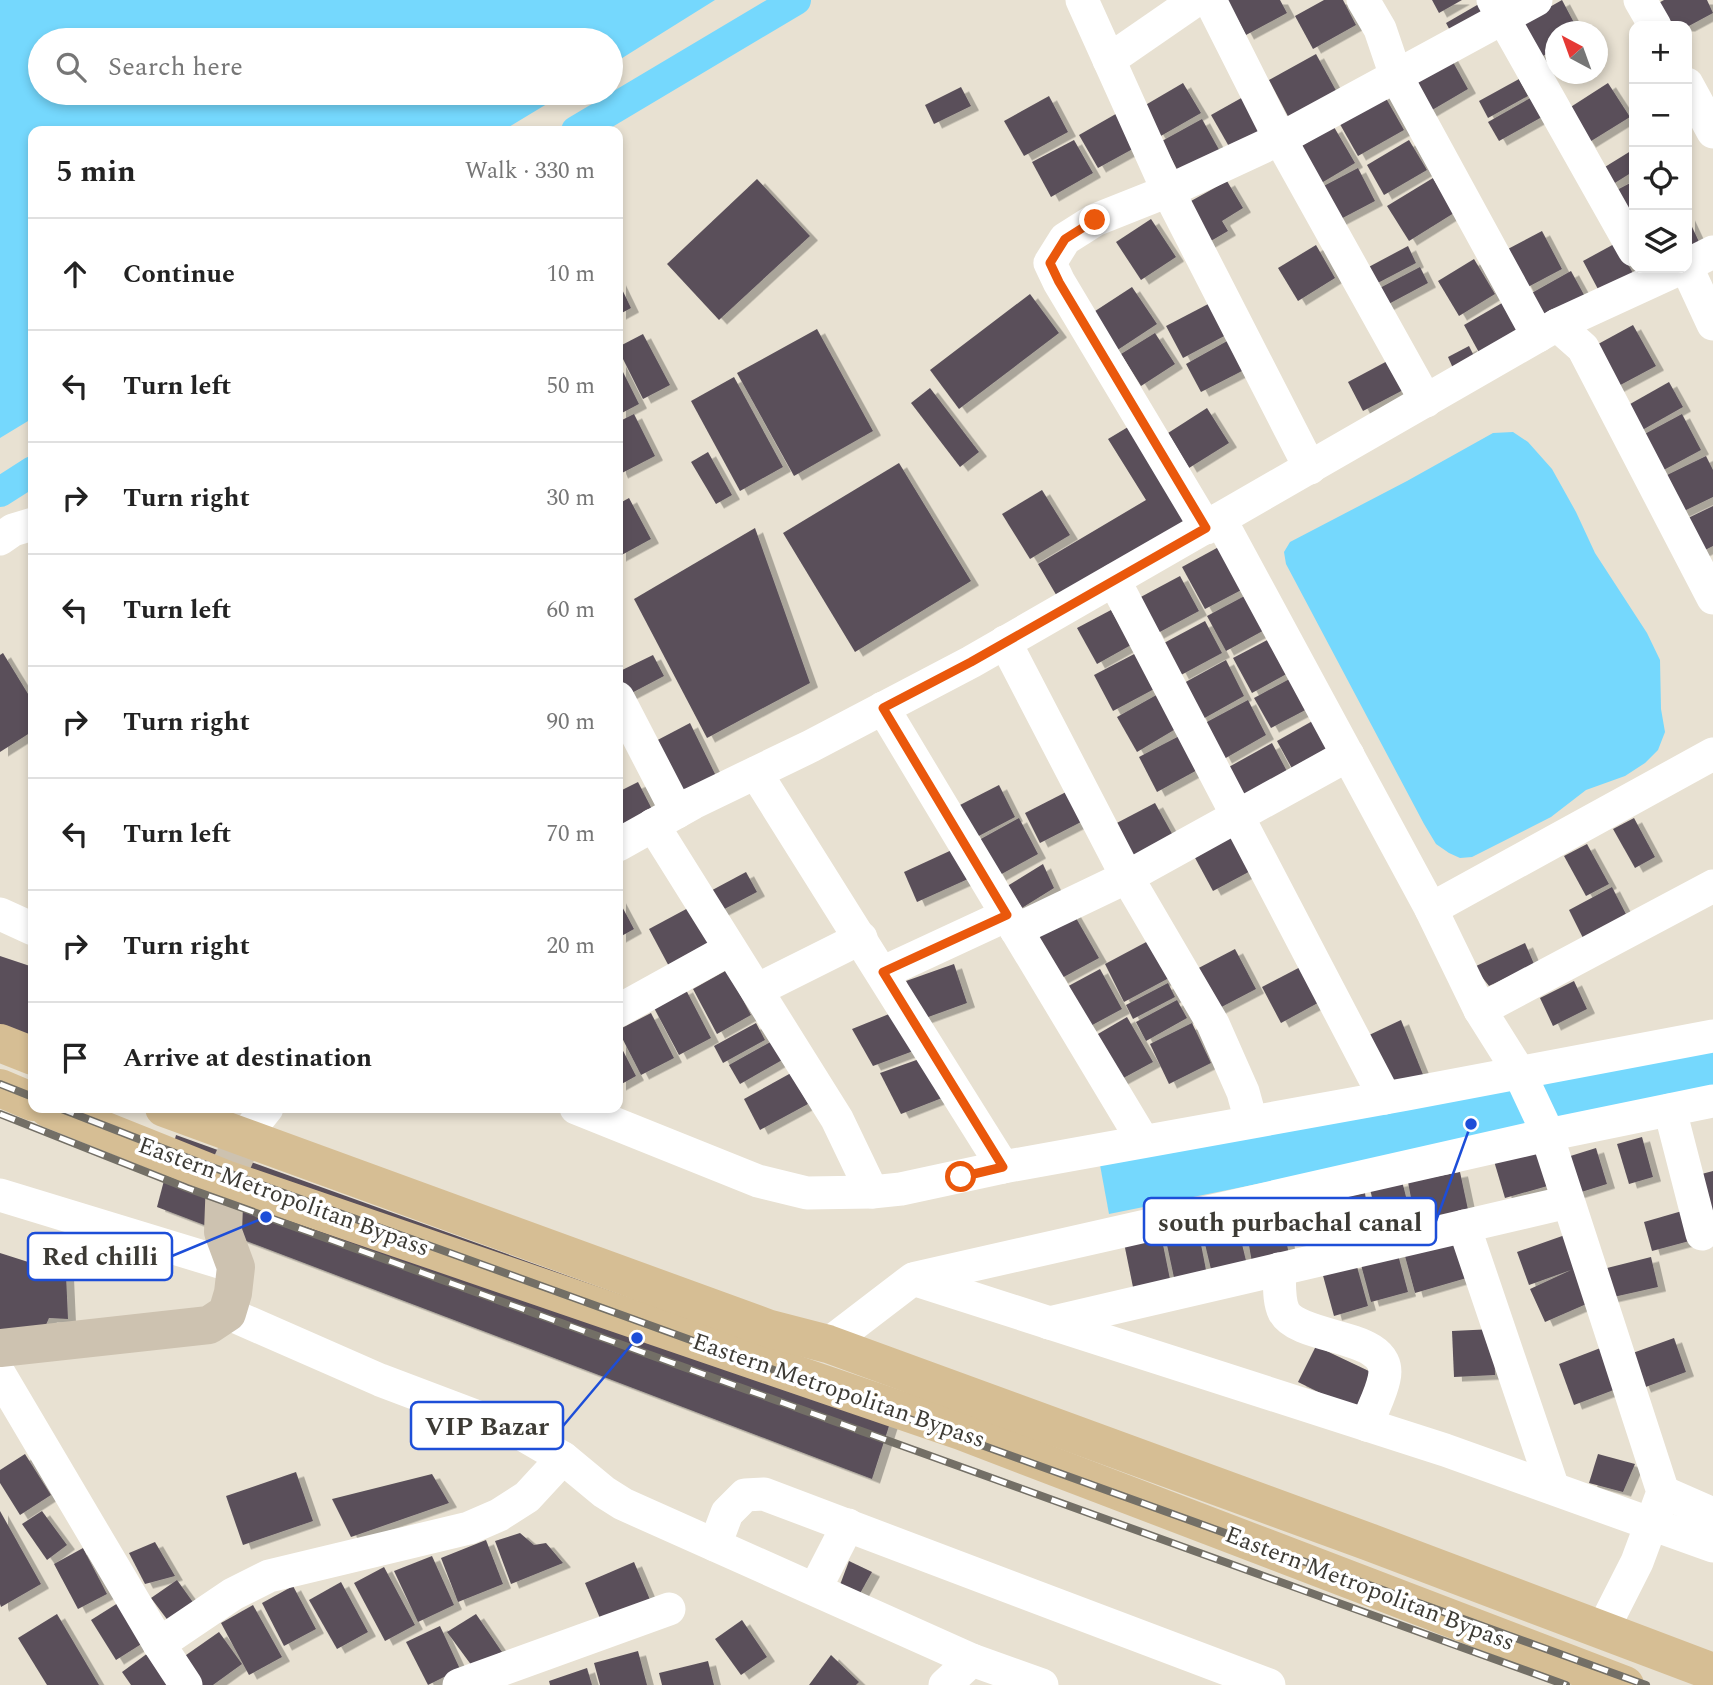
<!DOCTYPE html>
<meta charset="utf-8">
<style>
body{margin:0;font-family:Spectral,serif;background:#f6f6f6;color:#222}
.controls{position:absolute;right:21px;top:21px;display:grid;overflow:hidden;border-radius:14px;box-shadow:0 4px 10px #0003}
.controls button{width:63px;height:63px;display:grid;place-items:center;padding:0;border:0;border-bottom:2px solid #e0e0e0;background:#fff;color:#222;font:35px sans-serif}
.compass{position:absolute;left:1545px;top:21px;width:63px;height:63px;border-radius:50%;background:#fff;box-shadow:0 4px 10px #0003;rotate:319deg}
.stop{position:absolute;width:21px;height:21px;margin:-16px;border:5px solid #ea580c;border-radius:50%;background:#fff}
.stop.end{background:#ea580c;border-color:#fff;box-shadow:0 2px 7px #0008}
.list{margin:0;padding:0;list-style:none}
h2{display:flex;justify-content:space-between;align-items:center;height:91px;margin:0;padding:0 28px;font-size:30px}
h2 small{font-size:23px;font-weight:400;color:#767676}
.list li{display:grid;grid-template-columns:46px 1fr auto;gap:21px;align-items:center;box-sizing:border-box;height:112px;padding:0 28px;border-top:2px solid #e0e0e0}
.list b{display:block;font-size:26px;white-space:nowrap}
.list em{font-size:23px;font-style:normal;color:#767676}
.icon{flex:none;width:38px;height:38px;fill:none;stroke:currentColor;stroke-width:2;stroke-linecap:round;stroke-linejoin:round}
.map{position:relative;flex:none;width:1713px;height:1685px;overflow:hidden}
.search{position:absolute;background:#fff;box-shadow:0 4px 10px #0003;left:28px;top:28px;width:595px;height:77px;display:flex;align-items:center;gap:18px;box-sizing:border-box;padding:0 24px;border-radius:38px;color:#767676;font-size:26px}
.panel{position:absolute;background:#fff;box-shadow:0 4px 10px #0003;left:28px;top:126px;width:595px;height:987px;border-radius:14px}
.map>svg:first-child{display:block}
.water{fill:#75d8fd}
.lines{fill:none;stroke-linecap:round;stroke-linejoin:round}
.canal{stroke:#75d8fd;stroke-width:30}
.building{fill:#5a505a;filter:url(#shadow)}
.street{stroke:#fff;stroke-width:33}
.secondary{stroke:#cdc2b0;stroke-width:38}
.primary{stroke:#d6be94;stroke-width:38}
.rail-casing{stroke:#736f66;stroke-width:8}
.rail{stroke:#fff;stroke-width:5;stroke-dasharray:16;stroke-linecap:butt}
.route{stroke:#ea580c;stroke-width:9}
.labels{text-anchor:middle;stroke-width:7;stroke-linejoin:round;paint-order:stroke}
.street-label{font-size:24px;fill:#3d3b35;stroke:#fff}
.leader{fill:none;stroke:#1d4ed8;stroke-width:2.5}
.callout-dot{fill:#1d4ed8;stroke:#fff;stroke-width:2.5}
.callout{fill:#fff;stroke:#1d4ed8;stroke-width:2.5}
.callout-label{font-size:26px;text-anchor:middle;font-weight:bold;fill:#3d3b35}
</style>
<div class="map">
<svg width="1713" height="1685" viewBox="0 0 1713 1685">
<defs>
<filter id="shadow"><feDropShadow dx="8" dy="4.5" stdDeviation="0" flood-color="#0004"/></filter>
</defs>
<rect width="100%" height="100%" fill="#e8e1d2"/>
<!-- water -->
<g class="water">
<polygon points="0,0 715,0 611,65 611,40 40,40 40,93 565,93 502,131 33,131 33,418 0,438"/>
<polygon points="1513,432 1528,442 1552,469 1576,512 1595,553 1647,633 1660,660 1661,709 1665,732 1658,750 1645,763 1625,776 1586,790 1551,817 1472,857 1460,858 1449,853 1436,844 1424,824 1286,564 1284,552 1290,542 1407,481 1493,433"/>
<polygon points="1713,1045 1713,1092 1109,1214 1100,1165"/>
</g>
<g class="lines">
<!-- canal -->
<g class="canal">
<polyline points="576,131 796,0"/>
<polyline points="0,492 33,471"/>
</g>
</g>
<!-- building -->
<g class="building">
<polygon points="1227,0 1280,0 1287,13 1246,35"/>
<polygon points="1324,0 1343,0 1356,25 1313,49 1295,16"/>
<polygon points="1432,0 1462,0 1439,13"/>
<polygon points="1562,0 1579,32 1556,32 1556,49 1537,59 1518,25"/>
<polygon points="1664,0 1707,0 1713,13 1687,27 1662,26 1651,7"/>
<polygon points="1484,1 1493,16 1454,38 1446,23"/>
<polygon points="1448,53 1468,89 1427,113 1406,77"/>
<polygon points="1316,54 1339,96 1291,122 1269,80"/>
<polygon points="1519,79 1528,96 1488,118 1479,101"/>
<polygon points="1183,83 1201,113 1159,137 1142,107"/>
<polygon points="1608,83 1630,117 1588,143 1566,110"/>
<polygon points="961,87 971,106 934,124 925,105"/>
<polygon points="1252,92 1272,128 1231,150 1211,115"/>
<polygon points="1383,93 1404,130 1358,156 1337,119"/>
<polygon points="1049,96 1068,132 1024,156 1004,121"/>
<polygon points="1532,97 1542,117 1499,141 1488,122"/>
<polygon points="1121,111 1140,145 1098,168 1079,135"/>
<polygon points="1202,119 1222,155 1181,177 1162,141"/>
<polygon points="1334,127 1355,163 1313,188 1291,152"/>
<polygon points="1074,140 1093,173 1051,197 1032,162"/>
<polygon points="1409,140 1427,170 1384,195 1367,165"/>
<polygon points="1634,149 1634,171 1610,186 1600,170"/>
<polygon points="1358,168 1375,201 1335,222 1318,189"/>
<polygon points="1433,178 1454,213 1409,241 1387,206"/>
<polygon points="757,179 810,236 719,320 667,264"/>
<polygon points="1227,181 1243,208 1222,221 1228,231 1204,245 1182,206"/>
<polygon points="1634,181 1634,219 1615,191"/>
<polygon points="1687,216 1700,244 1687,250"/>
<polygon points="1151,219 1176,257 1141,280 1116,242"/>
<polygon points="1542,231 1562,269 1526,288 1506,250"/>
<polygon points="1616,243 1634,275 1600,293 1583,261"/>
<polygon points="1316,245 1335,278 1298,301 1278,268"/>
<polygon points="1408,246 1416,263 1372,286 1363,270"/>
<polygon points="1474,259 1495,294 1459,316 1438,281"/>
<polygon points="1420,267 1428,283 1383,307 1374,291"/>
<polygon points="1571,271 1588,302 1547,324 1530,294"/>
<polygon points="618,281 631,308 618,315"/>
<polygon points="1132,287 1157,324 1113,353 1089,315"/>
<polygon points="1030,294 1059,333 959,409 930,370"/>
<polygon points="1212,302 1228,334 1183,358 1166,326"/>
<polygon points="1502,303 1521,336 1482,358 1464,325"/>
<polygon points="1633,325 1656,366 1611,390 1589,349"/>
<polygon points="817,329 873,431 794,476 737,373"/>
<polygon points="1155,333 1175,364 1141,386 1121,354"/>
<polygon points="643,334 670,385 643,399 618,349 618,347"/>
<polygon points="1229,340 1244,370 1201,392 1186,364"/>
<polygon points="1469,346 1478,364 1456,375 1448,357"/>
<polygon points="1393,358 1409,387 1363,411 1348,382"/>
<polygon points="618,362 639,404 618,415"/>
<polygon points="734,377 783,467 740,491 691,401"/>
<polygon points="1669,382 1683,407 1637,433 1623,408"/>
<polygon points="930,388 979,452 960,467 911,403"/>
<polygon points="1207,408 1229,443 1189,468 1168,433"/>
<polygon points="634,414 655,456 620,474 618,469 618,422"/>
<polygon points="1682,414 1701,450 1660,472 1641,436"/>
<polygon points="1133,424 1191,520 1058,598 1038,564 1146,500 1108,439"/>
<polygon points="708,452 732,495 716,504 691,462"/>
<polygon points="1706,456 1713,470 1713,497 1680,513 1663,477"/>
<polygon points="899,463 971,581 855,652 783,533"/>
<polygon points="1042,490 1070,535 1030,559 1002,514"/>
<polygon points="629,498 651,539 618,557 618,504"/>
<polygon points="1713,506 1713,546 1701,552 1686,519"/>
<polygon points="755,528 810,683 707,738 634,599"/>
<polygon points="1226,543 1249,586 1205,609 1182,567"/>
<polygon points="1180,576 1199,611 1156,634 1137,599"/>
<polygon points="1252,592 1270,627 1226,651 1207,616"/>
<polygon points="1111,610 1131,645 1097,664 1077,628"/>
<polygon points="1205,621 1222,653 1181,675 1164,643"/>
<polygon points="1273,637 1292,671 1252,693 1233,658"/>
<polygon points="1140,651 1158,687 1113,711 1094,675"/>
<polygon points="3,653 33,702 33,731 0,752 0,655"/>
<polygon points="653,655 664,676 624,697 618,684 618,672"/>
<polygon points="1226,660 1244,696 1201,720 1182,684"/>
<polygon points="1297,675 1313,706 1271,728 1254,698"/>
<polygon points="1160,693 1179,727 1137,752 1117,717"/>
<polygon points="1248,700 1266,735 1224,759 1205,723"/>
<polygon points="1316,719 1334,753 1295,774 1277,741"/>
<polygon points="690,723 717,778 678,798 650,744"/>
<polygon points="1183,734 1201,768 1157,792 1139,757"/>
<polygon points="1272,743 1291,779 1246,803 1227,768"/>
<polygon points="638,782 654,813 618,832 618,792"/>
<polygon points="999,785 1015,817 975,838 958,806"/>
<polygon points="1068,791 1083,821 1040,843 1025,813"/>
<polygon points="1155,803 1175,839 1131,863 1111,826"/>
<polygon points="1019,818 1038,854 998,876 979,840"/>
<polygon points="1634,818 1655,857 1635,868 1613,829"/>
<polygon points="1239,832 1258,867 1213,891 1194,856"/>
<polygon points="1587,844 1609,884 1586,896 1564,856"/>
<polygon points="954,849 968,879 917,902 904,872"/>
<polygon points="1043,864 1054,888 1017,911 1004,888"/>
<polygon points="746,872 757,892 713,915 703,895"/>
<polygon points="1612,887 1627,916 1585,942 1569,910"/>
<polygon points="618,899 634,929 618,938"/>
<polygon points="690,907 713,950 672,972 649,929"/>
<polygon points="1072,911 1099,958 1060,979 1034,933"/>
<polygon points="1150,940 1169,978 1124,1002 1105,964"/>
<polygon points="1525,943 1534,964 1489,986 1474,967"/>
<polygon points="1235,949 1256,989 1210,1013 1189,973"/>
<polygon points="0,956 33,967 33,1040 0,1027"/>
<polygon points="1308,963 1327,998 1281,1023 1262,987"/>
<polygon points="954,964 967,1003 920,1020 906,981"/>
<polygon points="1100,969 1122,1009 1083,1030 1061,990"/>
<polygon points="727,970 751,1015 717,1034 693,989"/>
<polygon points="1574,981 1587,1009 1553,1026 1540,998"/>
<polygon points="1168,983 1175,997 1133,1019 1126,1005"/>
<polygon points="685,988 711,1038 679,1055 653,1006"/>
<polygon points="1177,1000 1187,1018 1146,1041 1136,1022"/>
<polygon points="894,1012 916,1050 873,1066 852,1029"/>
<polygon points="651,1013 674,1058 641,1075 618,1030"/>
<polygon points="1127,1017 1153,1062 1116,1082 1091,1038"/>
<polygon points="1401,1020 1426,1082 1391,1087 1367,1036"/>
<polygon points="756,1023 765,1040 723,1063 714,1046"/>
<polygon points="1192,1023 1211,1063 1169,1084 1150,1044"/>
<polygon points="774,1040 784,1059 740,1084 729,1065"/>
<polygon points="618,1041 636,1076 618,1086"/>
<polygon points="922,1058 942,1098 901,1114 880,1073"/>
<polygon points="791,1073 808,1104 760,1130 744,1099"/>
<polygon points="176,1135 899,1395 872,1479 157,1207"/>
<polygon points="1537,1137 1551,1185 1505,1198 1491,1151"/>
<polygon points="1642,1137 1653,1177 1629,1184 1617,1144"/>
<polygon points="1596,1148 1607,1184 1575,1194 1564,1158"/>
<polygon points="1713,1171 1713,1214 1694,1176"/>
<polygon points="1460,1172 1470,1219 1417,1230 1408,1182"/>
<polygon points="1402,1181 1415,1232 1382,1240 1370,1189"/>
<polygon points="1365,1193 1371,1236 1318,1250 1310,1203"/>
<polygon points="1280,1205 1290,1261 1253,1268 1243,1212"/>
<polygon points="1689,1209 1697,1239 1652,1251 1644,1222"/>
<polygon points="1235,1215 1249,1273 1214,1282 1200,1223"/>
<polygon points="1197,1224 1208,1280 1176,1287 1164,1231"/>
<polygon points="1160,1230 1172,1289 1135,1297 1123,1238"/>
<polygon points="1457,1233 1470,1277 1415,1293 1403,1249"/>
<polygon points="1565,1235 1591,1302 1545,1322 1530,1289 1571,1270 1529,1285 1517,1252"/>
<polygon points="1397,1251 1408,1292 1371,1302 1360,1261"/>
<polygon points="0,1253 66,1274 68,1319 49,1318 42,1334 0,1333"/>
<polygon points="1651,1257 1658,1287 1609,1298 1603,1269"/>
<polygon points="1356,1263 1368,1306 1334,1316 1322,1272"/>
<polygon points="1494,1329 1495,1375 1454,1377 1452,1331"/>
<polygon points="1674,1338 1686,1372 1643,1388 1630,1354"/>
<polygon points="1316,1346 1373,1373 1355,1410 1298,1382"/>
<polygon points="1603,1347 1619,1388 1574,1405 1559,1364"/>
<polygon points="25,1454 51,1495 20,1515 0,1483 0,1470"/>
<polygon points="1598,1454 1635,1464 1623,1492 1589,1483"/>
<polygon points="296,1472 313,1521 243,1545 226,1496"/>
<polygon points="432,1474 449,1503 351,1537 332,1499"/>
<polygon points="0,1511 41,1584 1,1607 0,1604"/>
<polygon points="42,1511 67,1545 47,1560 22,1524"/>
<polygon points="520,1533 534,1545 546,1543 563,1563 511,1584 495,1541"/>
<polygon points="486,1540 503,1584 458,1602 441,1558"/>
<polygon points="155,1542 175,1576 145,1584 129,1553"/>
<polygon points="83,1548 107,1594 78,1609 54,1564"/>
<polygon points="432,1556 454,1605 418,1622 394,1571"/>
<polygon points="849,1561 872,1572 858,1597 838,1590"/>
<polygon points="634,1562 651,1602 602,1623 585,1583"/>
<polygon points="384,1567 415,1625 385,1641 354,1583"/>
<polygon points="177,1580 195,1605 169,1622 151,1598"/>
<polygon points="341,1582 368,1632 337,1649 309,1600"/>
<polygon points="293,1586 316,1629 284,1646 262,1603"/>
<polygon points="118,1603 143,1643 116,1660 91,1620"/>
<polygon points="253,1605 282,1657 249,1675 221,1623"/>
<polygon points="57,1614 99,1685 47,1685 18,1638"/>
<polygon points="476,1614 502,1652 472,1666 447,1632"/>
<polygon points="742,1620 767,1657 741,1675 715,1639"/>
<polygon points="440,1626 460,1669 428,1685 406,1642"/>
<polygon points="219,1632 242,1664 213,1685 197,1685 179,1660"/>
<polygon points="638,1651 647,1685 600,1685 594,1663"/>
<polygon points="148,1653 172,1685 131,1685 122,1672"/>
<polygon points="831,1655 859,1682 856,1685 809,1685"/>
<polygon points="708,1661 714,1685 662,1685 659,1673"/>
<polygon points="587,1668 592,1685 550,1685 549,1681"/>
</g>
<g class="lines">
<!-- street -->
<g class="street">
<polyline points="1082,0 1168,191 1310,468"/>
<polyline points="1210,0 1280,139 1426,401"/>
<polyline points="1363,0 1380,29 1396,76 1538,336"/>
<polyline points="1493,0 1634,250"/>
<polyline points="1640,0 1655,26"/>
<polyline points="1109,60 1196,0"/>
<polyline points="1687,84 1713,132"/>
<polyline points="1687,265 1713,252"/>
<polyline points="1687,268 1713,324"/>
<polyline points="1557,325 1583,348 1713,598"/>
<polyline points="1220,519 1431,909 1480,1010 1519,1072 1543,1123 1663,1492 1637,1562 1602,1631"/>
<polyline points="1206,528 1059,282 1050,263 1065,239 1095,220 1168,191 1280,139 1536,0"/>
<polyline points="0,539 13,530 33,524"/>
<polyline points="1114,580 1385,1098"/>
<polyline points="1005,642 1127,877 1213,1024 1243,1092 1251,1121"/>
<polyline points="618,698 677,812"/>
<polyline points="883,708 1143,1141"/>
<polyline points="756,773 1003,1167"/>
<polyline points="653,825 837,1119 872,1192"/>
<polyline points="618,845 693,803 811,746 971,662 1557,325 1681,268"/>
<polyline points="1431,909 1713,754"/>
<polyline points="0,914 33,929"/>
<polyline points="1016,930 1127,877 1348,755"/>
<polyline points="882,973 1007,915"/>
<polyline points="757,990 861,938"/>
<polyline points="1480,1010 1713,886"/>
<polyline points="618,1011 730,949"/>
<polyline points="576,1108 758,1181 807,1193 872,1192 901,1189 1003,1167 1407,1094 1713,1036"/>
<polyline points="1670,1110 1702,1234"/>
<polyline points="243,1138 267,1108"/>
<polyline points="0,1195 236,1267"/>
<polyline points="1464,1226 1553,1488"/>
<path d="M1279,1269C1280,1282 1278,1300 1284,1312C1301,1342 1395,1332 1384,1379C1381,1394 1372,1410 1367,1425"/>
<polyline points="916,1278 1547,1135 1713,1101"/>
<polyline points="227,1313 380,1380 520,1433 563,1458 604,1492 623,1504 972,1660 1042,1685"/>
<polyline points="1049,1323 1568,1202"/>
<polyline points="828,1344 913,1279 1445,1450 1713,1546"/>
<polyline points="0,1375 159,1644 186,1685"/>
<polyline points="1663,1492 1713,1514"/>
<polyline points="715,1545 727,1513 745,1495 764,1494 1269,1685"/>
<polyline points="815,1589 848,1525"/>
<polyline points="159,1644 233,1594 269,1576 469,1528 499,1515 527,1497 563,1458"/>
<polyline points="459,1685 669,1609"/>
<polyline points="945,1685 972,1660"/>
</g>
<!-- secondary -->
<polyline class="secondary" points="0,1348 209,1325 227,1313 233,1293 236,1267 223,1232 225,1179 243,1138"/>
<!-- primary -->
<g class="primary">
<polyline points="0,1043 33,1056"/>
<polyline points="0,1088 33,1102"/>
<polyline points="48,1108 225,1179 961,1431 1625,1685"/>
<polyline points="164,1108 770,1329 828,1344 1369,1542 1713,1672"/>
</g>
<!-- rail casing -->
<g class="rail-casing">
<g id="rail">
<polyline points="0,1084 33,1097"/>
<polyline points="59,1108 198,1162 1646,1685"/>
<polyline points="0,1114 187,1188 1566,1685"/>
</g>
</g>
<!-- rail -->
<use href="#rail" class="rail"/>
</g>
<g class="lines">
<!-- route -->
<polyline class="route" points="961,1177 1003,1167 883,972 1007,915 883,708 971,662 1206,528 1059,282 1050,263 1065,239 1095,220"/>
</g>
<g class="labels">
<!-- street labels -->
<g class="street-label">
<text transform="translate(284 1196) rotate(20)" y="8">Eastern Metropolitan Bypass</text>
<text transform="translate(839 1390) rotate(19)" y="8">Eastern Metropolitan Bypass</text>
<text transform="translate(1370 1588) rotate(21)" y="8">Eastern Metropolitan Bypass</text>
</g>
</g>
<!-- callouts -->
<path class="leader" d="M1471 1124L1436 1221M266 1217L172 1256M637 1338L563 1426"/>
<g class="callout-dot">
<circle cx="1471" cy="1124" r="7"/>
<circle cx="266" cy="1217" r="7"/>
<circle cx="637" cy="1338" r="7"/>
</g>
<g class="callout">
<rect x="1144" y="1198" width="292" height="47" rx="7"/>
<rect x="28" y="1233" width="144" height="47" rx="7"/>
<rect x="411" y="1402" width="152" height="47" rx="7"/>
</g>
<g class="callout-label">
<text x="1290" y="1231">south purbachal canal</text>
<text x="100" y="1265">Red chilli</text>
<text x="487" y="1435">VIP Bazar</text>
</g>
</svg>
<div class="controls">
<button>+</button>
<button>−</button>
<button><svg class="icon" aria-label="locate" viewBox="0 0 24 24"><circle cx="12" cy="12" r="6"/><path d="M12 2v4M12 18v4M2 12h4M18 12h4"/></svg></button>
<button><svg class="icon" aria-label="layers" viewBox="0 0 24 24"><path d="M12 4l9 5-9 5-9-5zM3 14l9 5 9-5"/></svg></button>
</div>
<svg class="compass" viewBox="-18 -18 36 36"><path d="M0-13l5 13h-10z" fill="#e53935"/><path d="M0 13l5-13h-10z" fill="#767676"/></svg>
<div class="stop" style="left:961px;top:1177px"></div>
<div class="stop end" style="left:1095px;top:220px"></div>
<div class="search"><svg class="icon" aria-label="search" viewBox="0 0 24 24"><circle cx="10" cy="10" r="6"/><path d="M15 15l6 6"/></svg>Search here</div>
<section class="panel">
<h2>5 min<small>Walk · 330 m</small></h2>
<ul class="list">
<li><svg class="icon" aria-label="ahead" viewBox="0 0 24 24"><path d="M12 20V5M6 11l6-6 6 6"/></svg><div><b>Continue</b></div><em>10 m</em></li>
<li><svg class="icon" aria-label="left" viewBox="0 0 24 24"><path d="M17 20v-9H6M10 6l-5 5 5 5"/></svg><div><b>Turn left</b></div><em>50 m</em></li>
<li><svg class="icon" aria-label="right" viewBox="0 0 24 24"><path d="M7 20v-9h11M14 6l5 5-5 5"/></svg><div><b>Turn right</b></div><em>30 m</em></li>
<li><svg class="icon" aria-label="left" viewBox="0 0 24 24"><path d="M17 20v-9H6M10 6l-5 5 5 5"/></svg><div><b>Turn left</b></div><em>60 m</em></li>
<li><svg class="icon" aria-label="right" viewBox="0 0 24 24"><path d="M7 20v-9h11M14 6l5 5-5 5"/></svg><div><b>Turn right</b></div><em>90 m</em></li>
<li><svg class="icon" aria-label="left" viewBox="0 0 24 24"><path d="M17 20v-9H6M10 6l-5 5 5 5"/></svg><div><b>Turn left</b></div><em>70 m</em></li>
<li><svg class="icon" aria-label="right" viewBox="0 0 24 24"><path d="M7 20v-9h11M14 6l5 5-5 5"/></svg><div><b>Turn right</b></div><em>20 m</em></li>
<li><svg class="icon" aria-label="arrive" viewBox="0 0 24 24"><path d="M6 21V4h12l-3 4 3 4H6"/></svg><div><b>Arrive at destination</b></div></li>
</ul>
</section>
</div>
